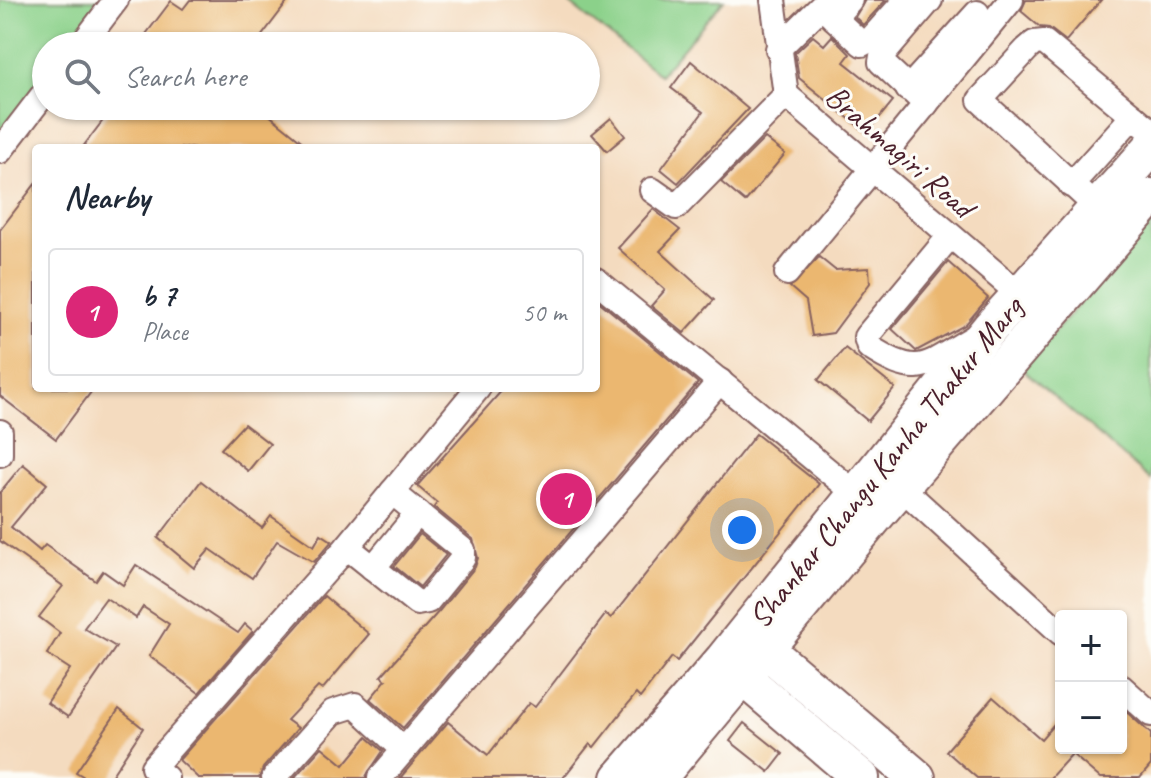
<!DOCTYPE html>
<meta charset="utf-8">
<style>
body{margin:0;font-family:Caveat,sans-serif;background:#f2f2f3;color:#1f2937}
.controls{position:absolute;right:24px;bottom:24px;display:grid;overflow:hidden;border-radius:8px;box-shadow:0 2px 6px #0004}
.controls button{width:72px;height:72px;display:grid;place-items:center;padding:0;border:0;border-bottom:2px solid #e0e1e3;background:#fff;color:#1f2937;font:40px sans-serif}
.you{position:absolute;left:742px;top:530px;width:28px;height:28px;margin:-20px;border:6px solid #fff;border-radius:50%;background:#1a73e8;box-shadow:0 0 0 12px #1a73e833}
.badge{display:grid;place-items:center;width:52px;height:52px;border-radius:50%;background:#db2777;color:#fff;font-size:26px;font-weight:700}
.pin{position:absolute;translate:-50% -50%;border:4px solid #fff;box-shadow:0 2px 8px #0006}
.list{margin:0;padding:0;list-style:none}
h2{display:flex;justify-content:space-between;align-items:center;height:104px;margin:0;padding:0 32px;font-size:34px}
h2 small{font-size:26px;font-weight:400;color:#747a83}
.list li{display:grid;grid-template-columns:52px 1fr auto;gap:24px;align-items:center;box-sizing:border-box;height:128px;margin:0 16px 16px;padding:0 16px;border:2px solid #e0e1e3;border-radius:8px}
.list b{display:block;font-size:30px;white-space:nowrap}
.list p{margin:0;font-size:26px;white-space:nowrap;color:#747a83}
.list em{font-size:26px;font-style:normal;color:#747a83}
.icon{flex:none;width:44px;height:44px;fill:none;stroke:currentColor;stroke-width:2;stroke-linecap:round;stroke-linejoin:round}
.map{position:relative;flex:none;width:1151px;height:778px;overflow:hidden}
.search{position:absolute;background:#fff;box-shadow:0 2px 6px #0004;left:32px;top:32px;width:568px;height:88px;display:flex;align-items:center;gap:20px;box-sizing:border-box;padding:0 28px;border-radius:44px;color:#747a83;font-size:30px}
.panel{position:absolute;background:#fff;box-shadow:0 2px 6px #0004;left:32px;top:144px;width:568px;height:248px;border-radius:8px}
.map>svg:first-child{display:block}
.green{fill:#8bd18a;stroke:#6a785a;stroke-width:2}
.building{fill:#ebb770}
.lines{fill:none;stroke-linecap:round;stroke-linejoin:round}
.street-casing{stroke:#86615f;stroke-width:28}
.secondary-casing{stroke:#86615f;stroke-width:40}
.street{stroke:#fff;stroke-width:24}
.secondary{stroke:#fff;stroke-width:36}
.labels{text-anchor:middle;stroke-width:6;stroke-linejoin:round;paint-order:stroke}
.street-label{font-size:32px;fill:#4a1f2b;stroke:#fdfcf7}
</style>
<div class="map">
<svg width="1151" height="778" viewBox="0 0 1151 778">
<rect width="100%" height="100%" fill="#fdfcf7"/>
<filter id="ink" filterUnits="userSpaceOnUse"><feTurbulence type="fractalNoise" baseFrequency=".0125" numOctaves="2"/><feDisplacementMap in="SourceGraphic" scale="16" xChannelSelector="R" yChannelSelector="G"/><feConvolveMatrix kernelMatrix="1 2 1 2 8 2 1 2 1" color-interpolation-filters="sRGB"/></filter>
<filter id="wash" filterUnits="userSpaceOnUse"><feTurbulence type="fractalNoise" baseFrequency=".006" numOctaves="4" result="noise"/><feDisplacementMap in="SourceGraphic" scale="32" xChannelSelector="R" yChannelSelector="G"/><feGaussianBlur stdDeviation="1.8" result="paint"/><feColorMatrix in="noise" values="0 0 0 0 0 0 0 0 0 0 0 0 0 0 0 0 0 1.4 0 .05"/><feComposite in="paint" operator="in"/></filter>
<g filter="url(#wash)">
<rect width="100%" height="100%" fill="#f4dbbf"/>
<!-- green -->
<g class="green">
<polygon points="0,0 101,0 69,46 46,46 46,78 0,143"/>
<polygon points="565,0 724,0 660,75"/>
<polygon points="1151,222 1151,480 1022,369"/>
</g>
<g id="blocks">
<!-- building -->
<g class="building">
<polygon points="190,0 289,0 254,46 137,46 171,1 183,9"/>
<polygon points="865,0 886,0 863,25 855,17"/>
<polygon points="1026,0 1101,0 1066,41 1049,28 1040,27 1021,11"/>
<polygon points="813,36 824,45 832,36 850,54 844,62 893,101 867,133 799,78 795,53"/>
<polygon points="691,61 748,109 678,183 661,169 703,112 671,88"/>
<polygon points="114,106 258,106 310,148 82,148"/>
<polygon points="611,118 625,136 607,151 592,134"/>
<polygon points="765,138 785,154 745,202 721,182"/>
<polygon points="36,183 36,388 94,388 56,439 0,396 0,230"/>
<polygon points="653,209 680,230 660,251 714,300 684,333 651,306 665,290 618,248"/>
<polygon points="819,257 835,270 869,268 870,283 833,333 812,336 806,301 790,287"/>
<polygon points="948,262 988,298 965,325 916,351 892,329"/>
<polygon points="596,299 698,383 403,728 370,699 386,680 381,676 440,610 475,567 478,558 473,539 434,507 437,503 417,486 504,388 596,388"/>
<polygon points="845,348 895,388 868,421 818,380"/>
<polygon points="244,424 270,444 248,471 221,449"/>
<polygon points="756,434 819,484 677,661 672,657 640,698 636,694 594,747 590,744 563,778 400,778 448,722 488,755 529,703 535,707 606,614 611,618"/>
<polygon points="23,464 47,484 11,527 40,551 45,545 96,581 103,571 123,585 136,565 238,633 245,624 253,631 199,693 149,656 169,624 143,607 136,618 106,598 84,628 116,647 68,717 47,703 70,669 47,654 60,633 39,617 63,586 0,541 0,492"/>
<polygon points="201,481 262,528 271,516 314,546 321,534 332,541 314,562 277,541 252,578 210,549 194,568 158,538"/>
<polygon points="420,534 446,555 420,587 394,566"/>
<polygon points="324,596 369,634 322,690 318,687 287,720 298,728 263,768 259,778 198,778 179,760"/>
<polygon points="993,697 1041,739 1061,716 1061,748 1121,748 1121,707 1151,734 1151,765 1140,778 1100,778 1072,754 1050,778 977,778 946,751"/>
<polygon points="119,709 143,728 110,778 86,778 76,772"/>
<polygon points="744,723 783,754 769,772 730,741"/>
<polygon points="367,737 383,751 365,778 294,778 322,747 344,765"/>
</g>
</g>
</g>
<g filter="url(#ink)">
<use href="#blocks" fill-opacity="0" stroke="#86615f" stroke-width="2"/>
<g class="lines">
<!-- street casing -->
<g class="street-casing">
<g id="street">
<polyline points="773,0 786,95 1031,304"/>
<polyline points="822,7 862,44 871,39 906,0"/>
<polyline points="834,18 850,0"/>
<polyline points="81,46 116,0"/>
<polyline points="778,49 828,0"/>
<polyline points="908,89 977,13"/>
<polyline points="926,104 881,62 882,56 930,0"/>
<polyline points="0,151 46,91"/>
<polyline points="1071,185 1133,116"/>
<polyline points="652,190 676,207 786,95"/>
<polyline points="1098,208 980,100 1027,49 1034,43 1044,42 1151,131"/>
<path d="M950,236L866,337L869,347C921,381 927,364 975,337"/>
<polyline points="787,273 1011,0"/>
<polyline points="596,280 866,502"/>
<polyline points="0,432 0,454"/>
<polyline points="891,478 1061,633"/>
<polyline points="347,547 417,603 428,601 463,558 463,550 392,492"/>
<polyline points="373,568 418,513"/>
<polyline points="1121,687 1151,714"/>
<polyline points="166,778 153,767 347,547 478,388"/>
<polyline points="274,778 333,712 355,705 404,750"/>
<polyline points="380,778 720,381"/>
</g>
</g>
<!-- secondary casing -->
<g class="secondary-casing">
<g id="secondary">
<polyline points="750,636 917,778"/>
<polyline points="725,662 861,778"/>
<polyline points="620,778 723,660 990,328 1151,148"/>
<polyline points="658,778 878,513 1151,197"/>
</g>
</g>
<!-- street -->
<use href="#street" class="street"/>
<!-- secondary -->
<use href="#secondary" class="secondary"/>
</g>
</g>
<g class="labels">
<!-- street labels -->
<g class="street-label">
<text transform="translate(900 151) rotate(41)" y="11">Brahmagiri Road</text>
<text transform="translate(885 462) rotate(-51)" y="11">Shankar Changu Kanha Thakur Marg</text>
</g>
</g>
</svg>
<div class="controls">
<button>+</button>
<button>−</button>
</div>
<div class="you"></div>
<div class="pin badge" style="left:566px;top:499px">1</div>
<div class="search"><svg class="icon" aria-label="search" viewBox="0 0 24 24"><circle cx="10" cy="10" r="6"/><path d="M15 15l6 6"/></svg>Search here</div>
<section class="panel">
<h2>Nearby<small></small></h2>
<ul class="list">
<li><span class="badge">1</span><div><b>b 7</b><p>Place</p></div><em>50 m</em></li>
</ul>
</section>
</div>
